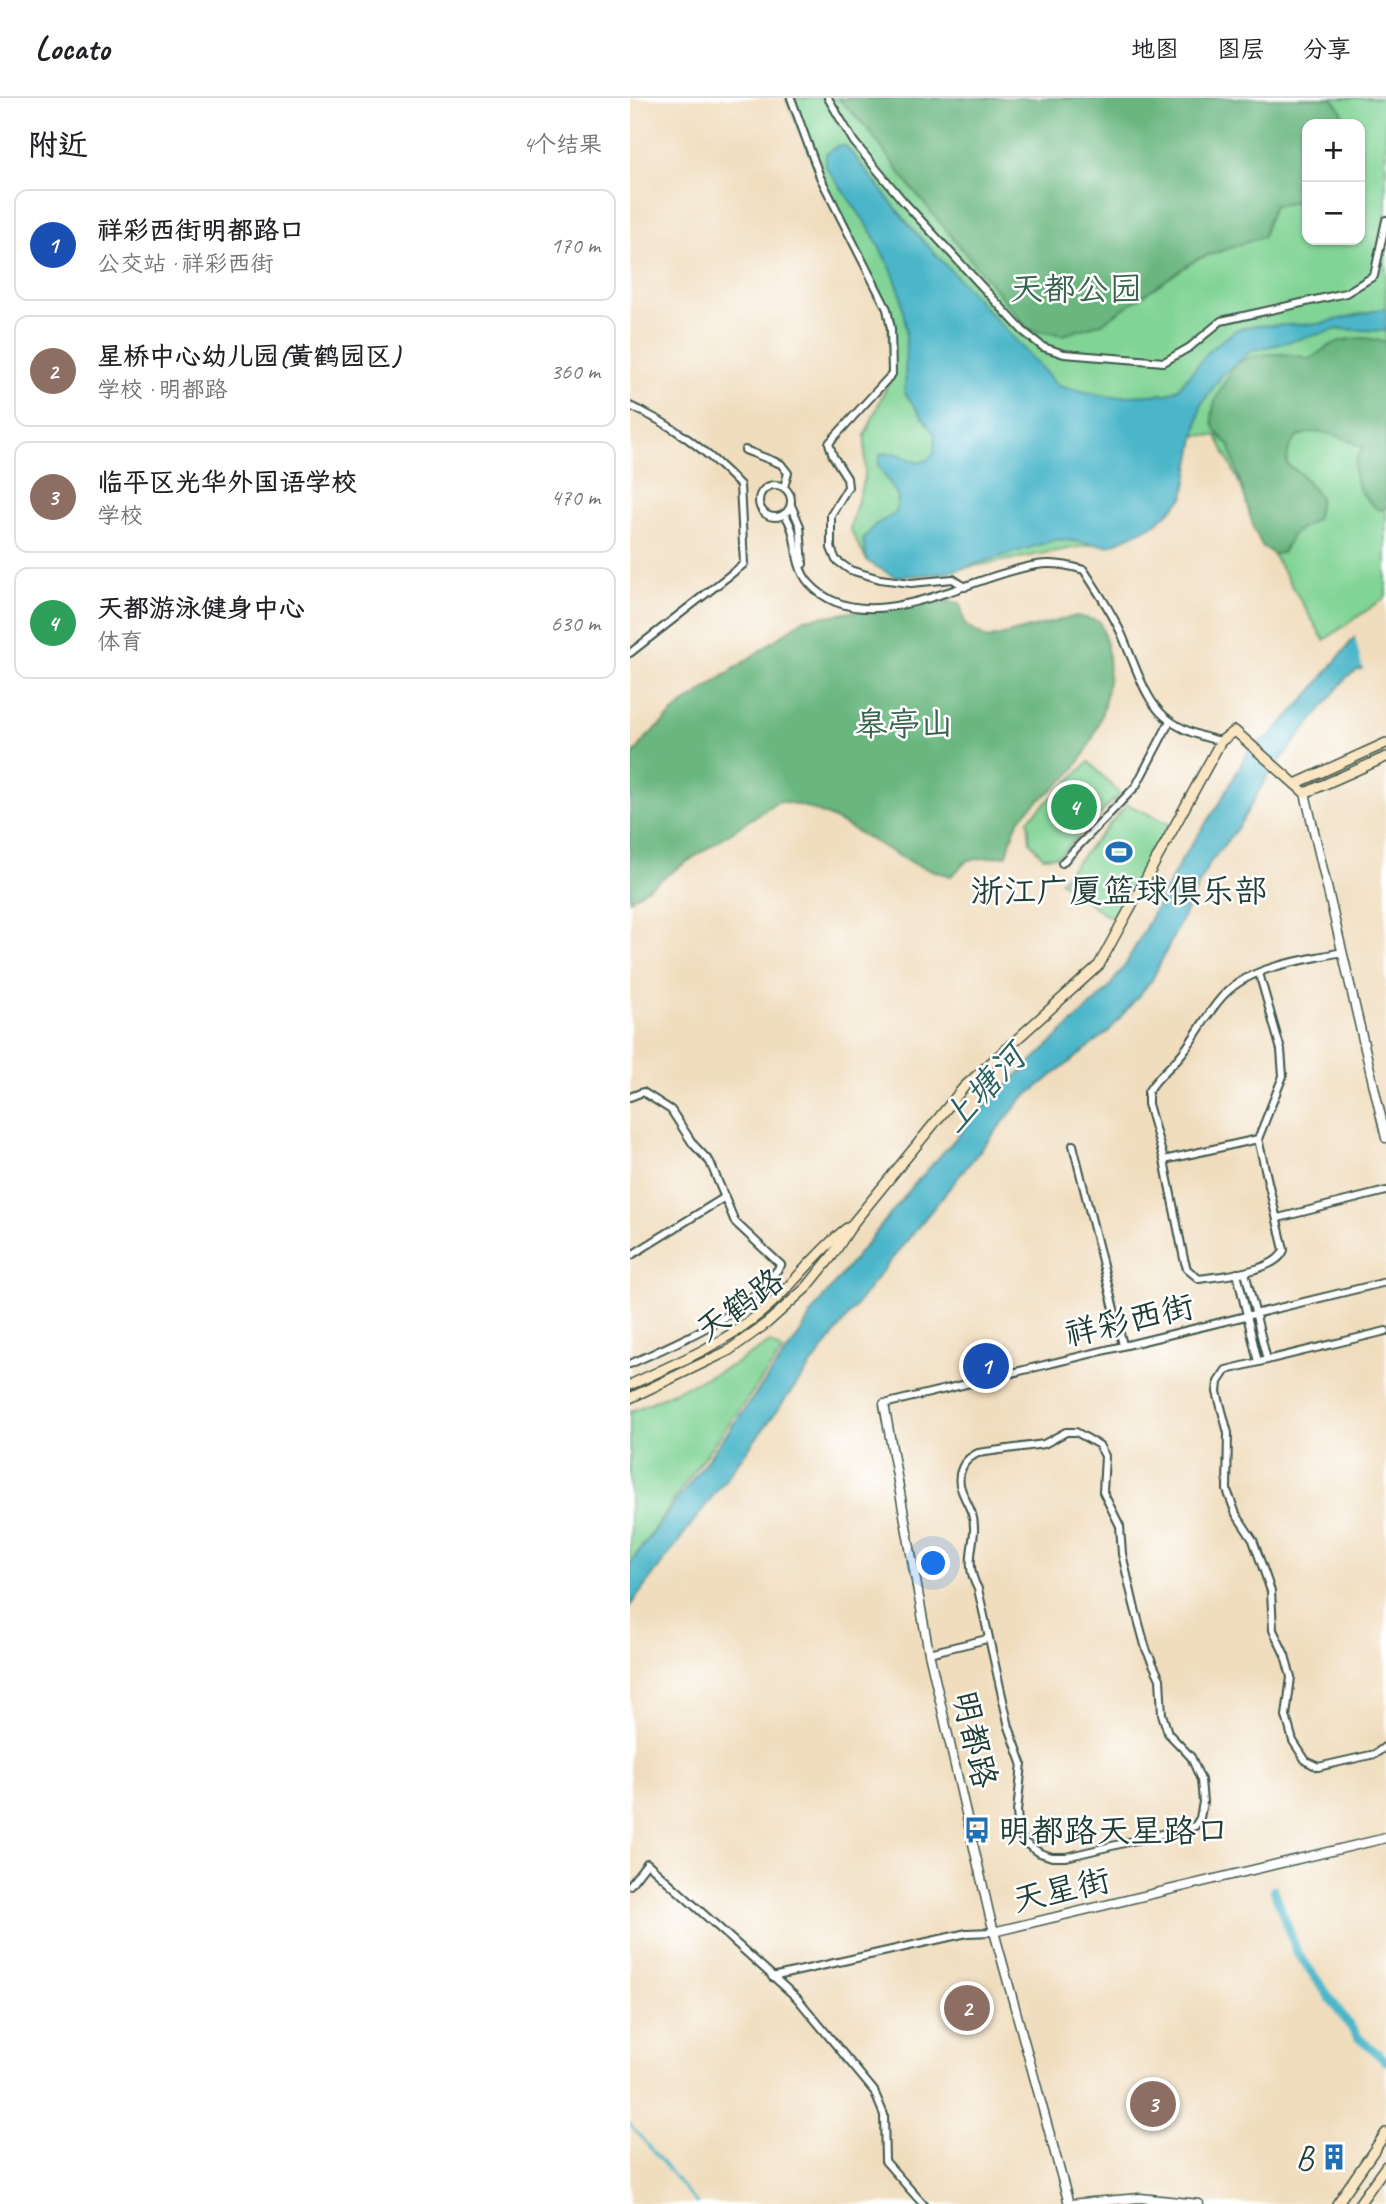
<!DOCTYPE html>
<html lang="zh">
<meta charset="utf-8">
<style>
body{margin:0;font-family:Caveat,"LXGW WenKai TC",sans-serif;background:#f2f2f2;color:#202124}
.controls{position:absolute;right:21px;top:21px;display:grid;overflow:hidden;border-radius:14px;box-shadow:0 2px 5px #0004}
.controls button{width:63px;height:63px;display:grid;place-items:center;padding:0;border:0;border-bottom:2px solid #e0e0e0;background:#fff;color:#202124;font:35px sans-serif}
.you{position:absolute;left:304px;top:1466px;width:24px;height:24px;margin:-18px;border:5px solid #fff;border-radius:50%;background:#1a73e8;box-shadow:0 0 0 10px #1a73e833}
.badge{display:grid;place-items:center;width:46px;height:46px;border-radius:50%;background:#1f6fb2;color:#fff;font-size:23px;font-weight:700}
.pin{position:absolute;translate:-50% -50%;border:4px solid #fff;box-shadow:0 2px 7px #0006}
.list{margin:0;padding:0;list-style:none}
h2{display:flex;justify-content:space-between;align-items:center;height:91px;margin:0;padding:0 28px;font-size:30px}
h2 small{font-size:23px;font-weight:400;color:#757577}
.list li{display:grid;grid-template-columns:46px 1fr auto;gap:21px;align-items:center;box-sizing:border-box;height:112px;margin:0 14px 14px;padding:0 14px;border:2px solid #e0e0e0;border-radius:14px}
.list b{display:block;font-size:26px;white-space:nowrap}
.list p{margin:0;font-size:23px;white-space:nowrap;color:#757577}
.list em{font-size:23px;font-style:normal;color:#757577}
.map{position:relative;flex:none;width:756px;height:2106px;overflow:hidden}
header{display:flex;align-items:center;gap:42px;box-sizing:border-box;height:98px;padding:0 35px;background:#fff;border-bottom:2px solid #e0e0e0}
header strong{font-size:33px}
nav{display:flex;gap:38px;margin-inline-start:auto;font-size:24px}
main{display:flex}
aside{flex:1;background:#fff}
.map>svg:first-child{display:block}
.green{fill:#82d496;stroke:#508865;stroke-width:2;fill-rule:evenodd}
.forest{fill:#69b67f;stroke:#447a5a;stroke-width:2}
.water{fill:#4bb6c9;stroke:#357a7e;stroke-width:2}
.pier{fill:#f0ddbe}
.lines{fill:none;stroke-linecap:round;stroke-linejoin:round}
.stream{stroke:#4bb6c9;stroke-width:2.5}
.canal{stroke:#4bb6c9;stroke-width:9}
.minor-casing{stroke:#3e5549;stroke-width:10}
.tertiary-casing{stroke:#3e5549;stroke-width:11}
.secondary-casing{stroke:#3e5549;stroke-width:12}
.minor{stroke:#fff;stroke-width:6}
.tertiary{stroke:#fff;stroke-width:8}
.secondary{stroke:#fbe6c4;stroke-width:9}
.labels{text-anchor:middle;stroke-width:5;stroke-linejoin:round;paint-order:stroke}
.park-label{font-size:33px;fill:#38634c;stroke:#fff}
.poi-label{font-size:33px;fill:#1f3d34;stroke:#fff}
.street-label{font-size:33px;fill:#1f3d34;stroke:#fff}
.water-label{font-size:35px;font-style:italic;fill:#2c6161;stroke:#fff}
</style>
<header>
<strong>Locato</strong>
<nav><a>地图</a><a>图层</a><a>分享</a></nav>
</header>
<main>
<aside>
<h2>附近<small>4个结果</small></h2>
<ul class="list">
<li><span class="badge" style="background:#1a4fb4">1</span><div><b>祥彩西街明都路口</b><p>公交站 · 祥彩西街</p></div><em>170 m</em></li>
<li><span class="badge" style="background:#8d6e63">2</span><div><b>星桥中心幼儿园(黄鹤园区)</b><p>学校 · 明都路</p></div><em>360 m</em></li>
<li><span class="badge" style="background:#8d6e63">3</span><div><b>临平区光华外国语学校</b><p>学校</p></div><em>470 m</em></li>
<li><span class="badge" style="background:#2e9e5b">4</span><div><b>天都游泳健身中心</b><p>体育</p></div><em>630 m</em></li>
</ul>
</aside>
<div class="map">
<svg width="756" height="2106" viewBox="0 0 756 2106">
<rect width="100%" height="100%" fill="#fff"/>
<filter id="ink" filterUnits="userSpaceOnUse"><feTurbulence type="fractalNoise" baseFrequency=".0143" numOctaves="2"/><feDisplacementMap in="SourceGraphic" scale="14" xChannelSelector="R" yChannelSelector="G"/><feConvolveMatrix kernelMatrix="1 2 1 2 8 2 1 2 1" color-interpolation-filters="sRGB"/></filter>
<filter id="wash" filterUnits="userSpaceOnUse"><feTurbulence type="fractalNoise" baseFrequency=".00686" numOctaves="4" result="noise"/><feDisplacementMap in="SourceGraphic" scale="28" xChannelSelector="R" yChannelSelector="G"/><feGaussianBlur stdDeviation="1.57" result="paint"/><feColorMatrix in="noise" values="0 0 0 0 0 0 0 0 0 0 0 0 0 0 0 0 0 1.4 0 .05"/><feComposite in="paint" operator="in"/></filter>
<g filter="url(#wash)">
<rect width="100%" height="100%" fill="#f0ddbe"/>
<!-- green -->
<g class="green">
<path d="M156,0H756V499L694,542L643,456L587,338L565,337L554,399L526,426L465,446L302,476L237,463L220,431L235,376V337L262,276L258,215L190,79ZM677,26H730V142H677Z"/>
<polygon points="459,664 490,696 429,758 413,759 400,744 398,722"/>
<polygon points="497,706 539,726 490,820 476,817 430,783"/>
<polygon points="140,1244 153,1253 68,1367 0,1466 0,1314 105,1266"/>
</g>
<!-- forest -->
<g class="forest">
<polygon points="208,0 700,0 706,4 719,26 677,26 677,102 643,108 633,139 567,161 472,225 433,237 399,232 274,81 238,31"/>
<path d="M735,240L756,244V411L749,412C728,397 715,372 733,350C706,333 657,320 657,366L672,377L690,399L687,420L663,436L652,455L643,456L632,448L624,431L599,346C575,329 580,309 594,285C598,280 601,271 606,267C622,252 662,255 680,261C703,245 706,241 735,240Z"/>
<path d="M302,502L330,505L335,527L358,541L446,518L469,523C490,569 474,631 445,670C430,691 399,704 387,726C382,735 380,747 377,757L338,762L321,778C309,774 296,771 285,766C239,745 200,709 148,703L0,802V661L17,639L51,608L175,521Z"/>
</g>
<!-- water -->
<g class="water">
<polygon points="208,47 216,48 285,134 428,288 480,299 538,296 548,291 581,251 606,232 622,228 689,226 756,210 756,233 709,231 621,253 592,277 571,307 554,399 526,426 479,448 428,441 316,475 265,479 237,463 233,442 245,427 266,415 268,398 248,367 251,356 266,355 288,365 297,362 304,355 305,337 275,295 276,231 270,194 262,173 238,128 196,69 196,56"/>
<polygon points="725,539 756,563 728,572 717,579 637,679 609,728 579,766 522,882 478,934 391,1002 252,1173 0,1508 0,1466 170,1236 185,1210 283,1088 352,1011 477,892 496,866 553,759 590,705 621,648 640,638 676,600"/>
</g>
<!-- pier -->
<polygon class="pier" points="756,526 756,565 733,572 724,535"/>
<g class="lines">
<!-- stream -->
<polyline class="stream" points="0,2026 67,2106"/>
<!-- canal -->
<polyline class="canal" points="644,1792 667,1854 728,1939 756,1963"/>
</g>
</g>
<g filter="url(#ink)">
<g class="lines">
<!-- minor casing -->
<g class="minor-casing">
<g id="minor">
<polyline points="161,0 190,79 257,211 261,231 262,276 199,345 203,358 217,380 218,389 201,417 201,450 206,462 220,472 250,481 281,485 323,481 335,489"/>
<polyline points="198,0 224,44 273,103 393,233 413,249 434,256 534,264 560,249 591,223 716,195 744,178 756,122"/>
<path d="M0,308C44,327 77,353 110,387L114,466L0,555"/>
<polyline points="115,352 151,366 158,375 154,389"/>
<circle cx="145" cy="403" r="16"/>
<polyline points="161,407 170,428 173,466"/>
<path d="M154,416C170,436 161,464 179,485C234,547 343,476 407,467C423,464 438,467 454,472C467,493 482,514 492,537C518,597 519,628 591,643"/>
<polyline points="432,765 506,688 539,625"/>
<path d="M629,875L651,952L653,978L628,1041L654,1152C646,1174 590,1178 569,1181L557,1171L554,1161L534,1062L518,1006V994C527,978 543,968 554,953C567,936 577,916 591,900C619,867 673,863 712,854"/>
<path d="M0,999L13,994L41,1012L63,1046L80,1064L105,1124L151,1167C114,1219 56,1240 0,1266"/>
<polyline points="443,1047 493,1247"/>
<polyline points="534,1062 628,1041"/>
<polyline points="648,1120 756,1093"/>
<polyline points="0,1158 95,1099"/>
<polyline points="615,1174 637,1262"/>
<polyline points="607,1175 628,1264"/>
<polyline points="756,1233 596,1272 588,1284 587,1294 598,1335 597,1392 606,1416 623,1442 641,1493 643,1532 655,1557 661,1579 656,1618 663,1643 676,1663 688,1669 745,1656 756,1648"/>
<polyline points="254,1306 756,1184"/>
<path d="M436,1334H446L469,1347L475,1358L473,1394L490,1428L492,1456L504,1507L516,1551L530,1581L532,1616L538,1635L561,1659L571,1682L573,1704L570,1720L565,1728L436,1759H422L410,1755L395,1745L389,1735L387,1714L392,1665L379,1629L348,1491C331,1460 350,1442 342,1416C337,1401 324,1387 332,1370C335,1362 341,1359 348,1355L414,1346Z"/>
<polyline points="299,1555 357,1541"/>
<polyline points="0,1787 17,1765 167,1900 244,1993 254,2017 255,2063 293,2106"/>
<polyline points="142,1879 337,1835 363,1834"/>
</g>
</g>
<!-- tertiary casing -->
<g class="tertiary-casing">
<g id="tertiary">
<polyline points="675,695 756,1040"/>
<polyline points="254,1306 299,1555 360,1819 439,2106"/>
<polyline points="363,1834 756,1740"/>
<polyline points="439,2106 510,2100 569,2106"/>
</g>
</g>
<!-- secondary casing -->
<g class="secondary-casing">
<g id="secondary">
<polyline points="665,686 756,645"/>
<path d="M0,1287C42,1267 87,1249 124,1220C159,1194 183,1156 217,1130"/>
<polyline points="0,1300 98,1253 137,1225 177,1189 202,1158 224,1124 334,989 469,867 591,643 605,633 675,695 756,659"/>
<polyline points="707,2106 756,2035"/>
<polyline points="729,2106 756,2068"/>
</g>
</g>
<!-- minor -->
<use href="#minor" class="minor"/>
<!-- tertiary -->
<use href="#tertiary" class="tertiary"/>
<!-- secondary -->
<use href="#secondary" class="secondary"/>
</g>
</g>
<!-- icons -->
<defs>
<g id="stadium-bare" transform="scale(2.1)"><path d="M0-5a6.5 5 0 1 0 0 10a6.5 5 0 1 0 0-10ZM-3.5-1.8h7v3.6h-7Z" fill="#1f6fb2" stroke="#fff" stroke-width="2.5" paint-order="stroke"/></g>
<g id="bus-bare" transform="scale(2.1)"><path d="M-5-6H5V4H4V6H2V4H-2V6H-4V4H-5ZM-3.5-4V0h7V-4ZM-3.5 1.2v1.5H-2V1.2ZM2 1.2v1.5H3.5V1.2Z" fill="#1f6fb2" stroke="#fff" stroke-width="2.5" paint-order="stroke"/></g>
<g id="building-bare" transform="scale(2.1)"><path d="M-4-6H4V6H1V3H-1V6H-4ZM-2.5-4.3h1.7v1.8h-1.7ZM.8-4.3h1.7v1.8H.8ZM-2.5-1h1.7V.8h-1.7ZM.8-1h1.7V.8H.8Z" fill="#1f6fb2" stroke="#fff" stroke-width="2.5" paint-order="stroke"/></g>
</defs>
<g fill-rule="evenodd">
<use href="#stadium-bare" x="489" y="754"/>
<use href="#bus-bare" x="347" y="1732"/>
<use href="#building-bare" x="704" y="2059"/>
</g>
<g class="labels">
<!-- park labels -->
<g class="park-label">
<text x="446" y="202">天都公园</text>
<text x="274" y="637">皋亭山</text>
</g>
<!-- poi labels -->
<g class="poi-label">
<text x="489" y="804">浙江广厦篮球俱乐部</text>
<text x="368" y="1744" text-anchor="start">明都路天星路口</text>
<text x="683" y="2071" text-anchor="end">B</text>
</g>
<!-- street labels -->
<g class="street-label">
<text transform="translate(109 1206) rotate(-36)" y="12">天鹤路</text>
<text transform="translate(499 1221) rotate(-13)" y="12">祥彩西街</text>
<text transform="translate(346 1641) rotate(77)" y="12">明都路</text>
<text transform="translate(431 1791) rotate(-13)" y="12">天星街</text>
</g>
<!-- water labels -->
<g class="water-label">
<text transform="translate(353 990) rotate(-47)" y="12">上塘河</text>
</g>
</g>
</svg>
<div class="controls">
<button>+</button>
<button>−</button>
</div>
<div class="you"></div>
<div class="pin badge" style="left:356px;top:1268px;background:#1a4fb4">1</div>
<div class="pin badge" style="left:337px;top:1910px;background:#8d6e63">2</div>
<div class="pin badge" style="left:523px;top:2006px;background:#8d6e63">3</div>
<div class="pin badge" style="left:444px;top:709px;background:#2e9e5b">4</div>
</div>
</main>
